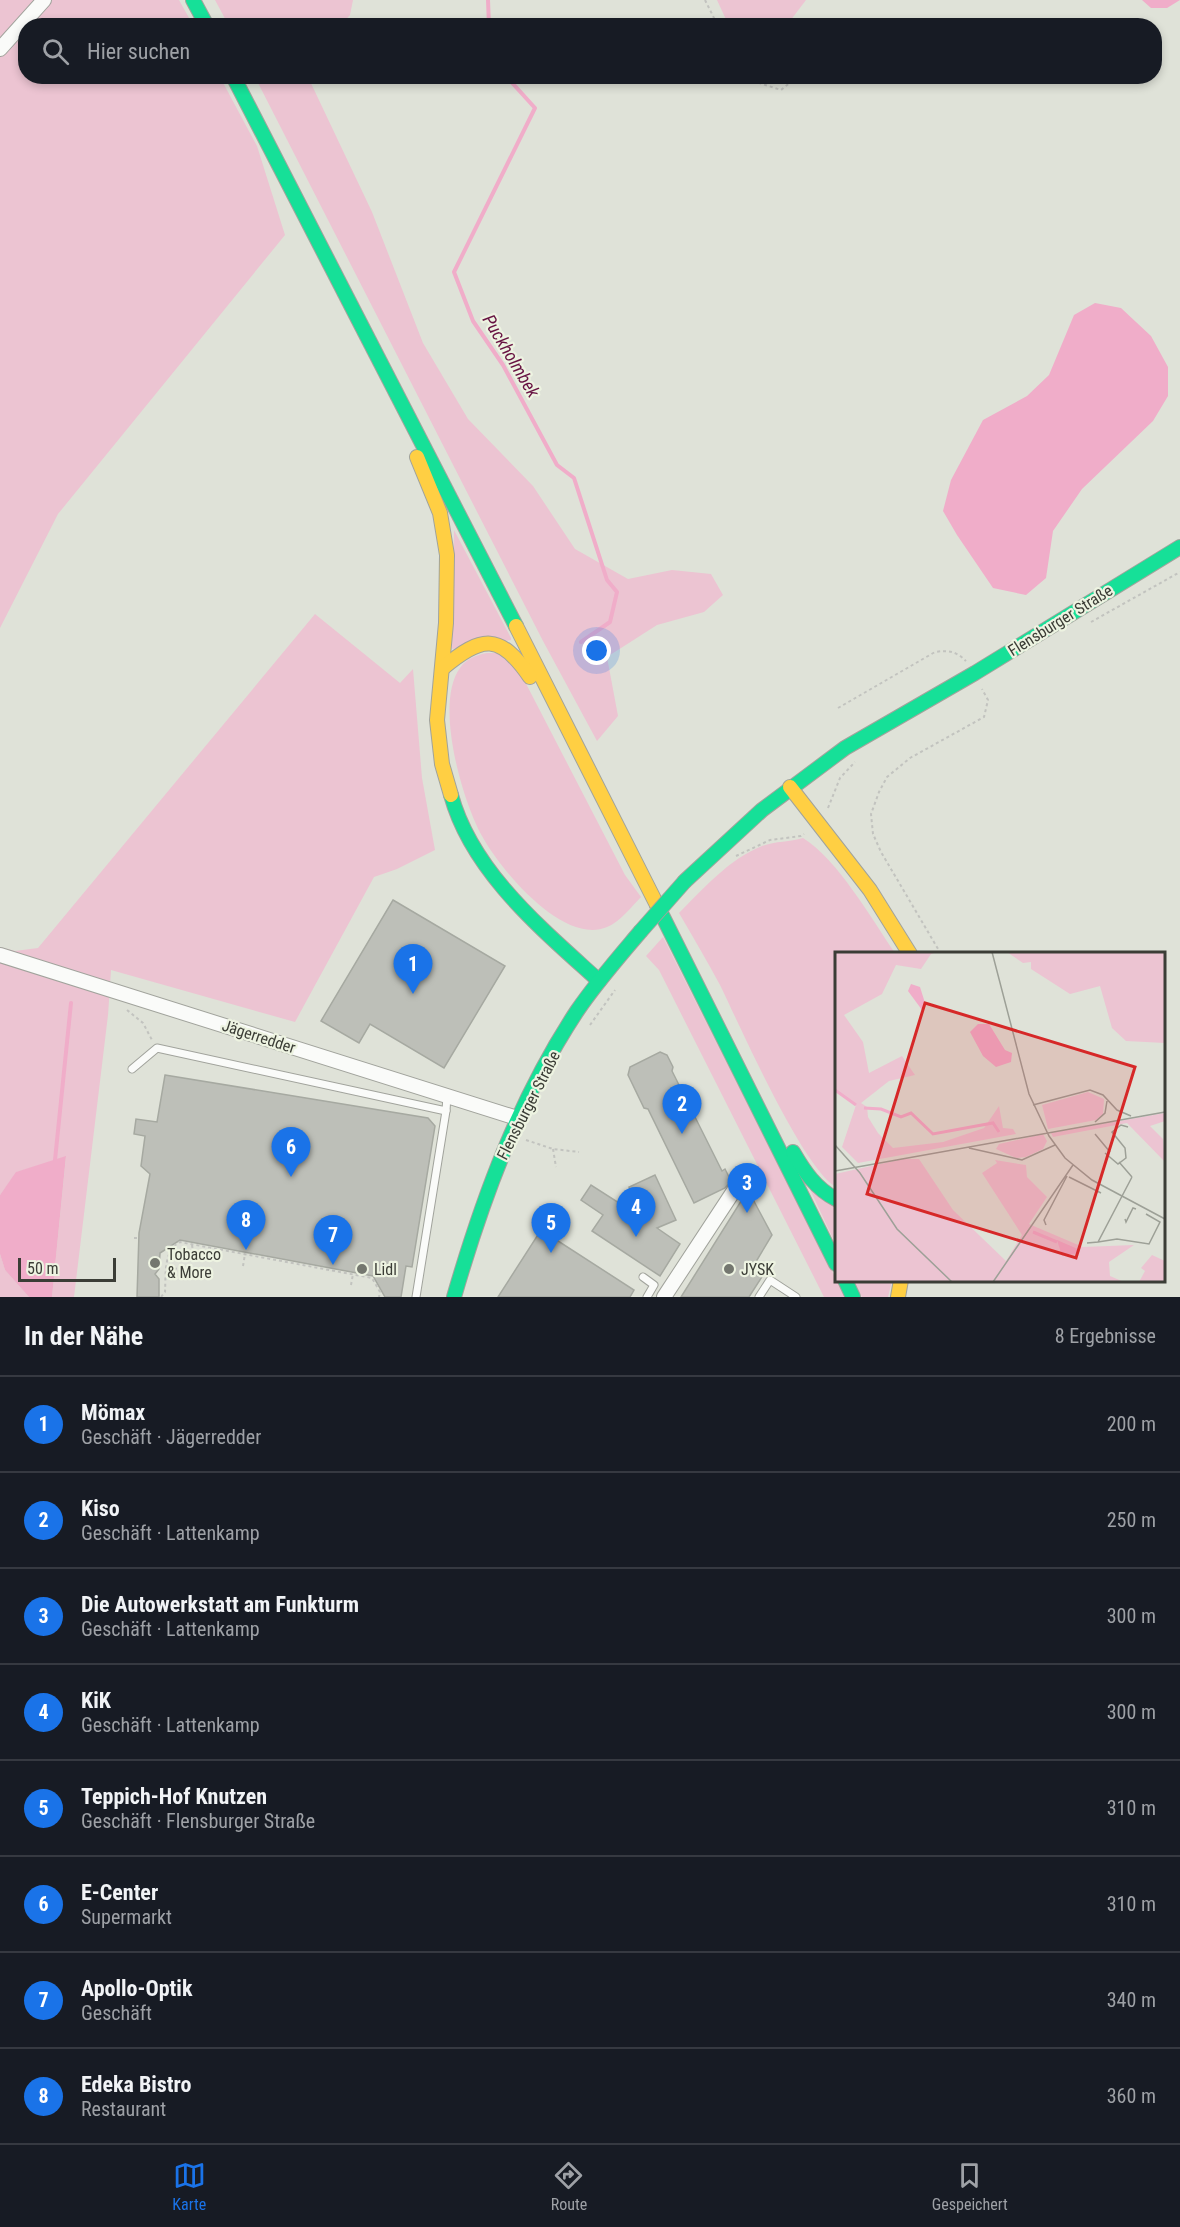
<!DOCTYPE html>
<html lang="de">
<meta charset="utf-8">
<style>
body{margin:0;font-family:"Roboto Condensed",sans-serif;background:#20242c;color:#f1f3f6}
.scale{position:absolute;left:18px;bottom:15px;width:98px;box-sizing:border-box;padding-left:6px;border:3px solid #3b3d36;border-top:0;font-size:16px;line-height:21px;white-space:nowrap;color:#3b3d36;-webkit-text-stroke:4px #edf3e1;paint-order:stroke}
.you{position:absolute;left:597px;top:651px;width:21px;height:21px;margin:-15px;border:4px solid #fff;border-radius:50%;background:#1a73e8;box-shadow:0 0 0 9px #1a73e833}
.badge{display:grid;place-items:center;width:39px;height:39px;border-radius:50%;background:#1a73e8;color:#fff;font-size:20px;font-weight:700}
.pin{position:absolute;translate:-50% -50px;filter:drop-shadow(0 2px 3px #0008)}
.pin::after{content:'';position:absolute;top:32px;width:21px;height:18px;background:inherit;clip-path:polygon(0 0,100% 0,50% 100%)}
.list{margin:0;padding:0;list-style:none}
h2{display:flex;justify-content:space-between;align-items:center;height:78px;margin:0;padding:0 24px;font-size:26px}
h2 small{font-size:20px;font-weight:400;color:#9ea1a6}
.list li{display:grid;grid-template-columns:39px 1fr auto;gap:18px;align-items:center;box-sizing:border-box;height:96px;padding:0 24px;border-top:2px solid #363941}
.list b{display:block;font-size:22px;white-space:nowrap}
.list p{margin:0;font-size:20px;white-space:nowrap;color:#9ea1a6}
.list em{font-size:20px;font-style:normal;color:#9ea1a6}
.icon{flex:none;width:33px;height:33px;fill:none;stroke:currentColor;stroke-width:2;stroke-linecap:round;stroke-linejoin:round}
.map{position:relative;flex:none;width:1180px;height:1297px;overflow:hidden}
.search{position:absolute;background:#171b24;box-shadow:0 3px 9px #0003;left:18px;right:18px;top:18px;height:66px;display:flex;align-items:center;gap:15px;box-sizing:border-box;padding:0 21px;border-radius:24px;color:#9ea1a6;font-size:22px}
.sheet{height:846px;background:#171b24}
nav{display:flex;justify-content:space-around;align-items:center;box-sizing:border-box;height:84px;border-top:2px solid #363941;background:#171b24;font-size:16px;color:#9ea1a6}
nav a{display:grid;justify-items:center;gap:3px}
nav .on{color:#1a73e8}
.map>svg:first-child{display:block}
.green{fill:#ecc4d2}
.water{fill:#f0adc9}
.lines{fill:none;stroke-linecap:round;stroke-linejoin:round}
.stream{stroke:#f0adc9;stroke-width:4}
.building{fill:#bdbfb8;stroke:#a6a9a1;stroke-width:1.5}
.lane-casing{stroke:#a1a39c;stroke-width:9}
.street-casing{stroke:#a1a39c;stroke-width:16}
.fast-casing{stroke:#a1a39c;stroke-width:16}
.slow-casing{stroke:#a1a39c;stroke-width:16}
.path{stroke:#c2c3bf;stroke-width:2;stroke-dasharray:3 3;stroke-linecap:butt}
.lane{stroke:#fafbf9;stroke-width:7}
.street{stroke:#fafbf9;stroke-width:14}
.fast{stroke:#16e098;stroke-width:14}
.slow{stroke:#ffcf43;stroke-width:14}
.fast-bridge-casing{stroke:#a1a39c;stroke-width:16;stroke-linecap:butt}
.fast-bridge{stroke:#16e098;stroke-width:14}
.poi-dot{fill:#74776f;stroke:#edf3e1;stroke-width:2}
.labels{text-anchor:middle;stroke-width:4.5;stroke-linejoin:round;paint-order:stroke}
.street-label{font-size:16px;fill:#3b3d36;stroke:#edf3e1}
.poi-label{font-size:16px;fill:#3b3d36;stroke:#edf3e1;text-anchor:start}
.water-label{font-size:18px;font-style:italic;fill:#671242;stroke:#edf3e1}
.inset-river{fill:none;stroke:#f0adc9;stroke-width:3}
.inset-road{fill:none;stroke:#9da097;stroke-width:1.5}
.view{fill:#d62828;fill-opacity:0.15;stroke:#d62828;stroke-width:3}
.inset-edge{fill:none;stroke:#3b3d36;stroke-width:3}
</style>
<div class="map">
<svg width="1180" height="1297" viewBox="0 0 1180 1297">
<rect width="100%" height="100%" fill="#dfe2d8"/>
<!-- green -->
<g class="green">
<polygon points="0,0 179,0 193,25 26,26 26,76 220,77 257,146 285,235 58,514 0,628"/>
<polygon points="215,0 353,0 350,15 341,25 229,26"/>
<polygon points="717,0 806,0 787,25 729,26"/>
<polygon points="255,77 308,77 372,212 423,343 468,419 533,486 575,549 628,579 672,570 711,574 723,595 704,612 657,625 607,657 618,716 597,741 543,641"/>
<polygon points="454,530 511,638 511,640 452,649"/>
<polygon points="315,614 400,683 413,669 422,778 435,850 397,869 374,877 295,1022 111,970 108,1015 74,1297 52,1297 66,1157 17,1172 0,1195 0,947 15,951 38,948"/>
<path d="M487,653H498L521,674L625,875L641,897C632,906 620,922 607,927C563,946 500,869 482,836C462,800 434,703 460,668C466,659 476,655 487,653Z"/>
<path d="M803,838C838,860 871,918 895,953L836,954V1187C803,1169 740,1026 720,985C707,961 693,937 679,913C703,889 729,859 762,846C776,841 790,842 803,838Z"/>
<polygon points="663,937 836,1279 846,1297 824,1297 659,970 646,956"/>
<polygon points="807,1183 836,1203 836,1245"/>
<polygon points="0,1254 5,1270 29,1297 0,1297"/>
<polygon points="854,1281 892,1281 888,1297 862,1297"/>
</g>
<!-- water -->
<g class="water">
<polygon points="1142,0 1180,0 1167,8 1151,8"/>
<polygon points="1095,303 1121,308 1151,336 1168,367 1168,396 1153,421 1082,489 1053,531 1046,578 1026,595 993,588 957,535 943,511 951,480 983,420 1027,396 1049,375 1074,315"/>
<polygon points="66,1156 52,1297 29,1297 5,1270 0,1254 0,1195 16,1172"/>
</g>
<g class="lines">
<!-- stream -->
<g class="stream">
<polyline points="488,0 489,26"/>
<polyline points="506,76 535,108 454,272 473,321 503,365 557,465 574,478 607,580 617,592 610,622 581,642"/>
<polyline points="55,1160 71,1003"/>
</g>
</g>
<!-- building -->
<g class="building">
<polygon points="393,900 505,966 444,1068 370,1024 359,1043 321,1021"/>
<polygon points="660,1052 667,1055 673,1067 672,1071 722,1171 725,1169 731,1181 725,1188 694,1203 648,1109 644,1108 628,1075 630,1067"/>
<polygon points="165,1075 428,1118 435,1126 412,1267 406,1266 401,1297 385,1297 373,1276 180,1240 160,1253 159,1269 155,1274 159,1279 159,1297 137,1297 139,1233 150,1174 141,1166 145,1136 134,1134 136,1119 157,1122"/>
<polygon points="655,1175 676,1220 657,1228 680,1244 660,1276 592,1231 603,1215 581,1200 591,1185 644,1219 629,1187"/>
<polygon points="748,1190 772,1235 754,1265 765,1272 749,1297 681,1297"/>
<polygon points="541,1230 634,1290 630,1297 498,1297"/>
</g>
<g class="lines">
<!-- lane casing -->
<g class="lane-casing">
<g id="lane">
<polyline points="132,1069 157,1048 446,1111 447,1095"/>
<polyline points="643,1277 654,1285 647,1297"/>
<polyline points="416,1297 446,1111"/>
<polyline points="759,1297 770,1280 796,1297"/>
</g>
</g>
<!-- street casing -->
<g class="street-casing">
<g id="street">
<polyline points="0,49 44,0"/>
<polyline points="0,955 517,1118"/>
<polyline points="664,1297 735,1189"/>
</g>
</g>
<!-- fast casing -->
<g class="fast-casing">
<g id="fast">
<polyline points="193,0 207,26"/>
<polyline points="233,76 516,626"/>
<path d="M451,795C472,872 542,929 599,981"/>
<polyline points="685,881 762,810 845,748 975,673 1180,547"/>
<polyline points="657,905 836,1264"/>
<path d="M793,1152C804,1171 816,1189 836,1199"/>
<polyline points="845,1280 853,1297"/>
<path d="M454,1297C483,1197 519,1099 577,1011C596,983 618,958 640,932"/>
</g>
</g>
<!-- slow casing -->
<g class="slow-casing">
<g id="slow">
<polyline points="417,457 440,513 447,555 446,623 437,720 442,764 451,795"/>
<polyline points="516,626 657,905"/>
<path d="M443,668C482,635 500,633 530,677"/>
<polyline points="790,787 870,890 910,954"/>
<polyline points="898,1297 901,1280"/>
</g>
</g>
<!-- path -->
<g class="path">
<polyline points="705,0 718,26"/>
<polyline points="749,76 753,81 781,90 798,76"/>
<polyline points="1091,622 1180,572"/>
<path d="M838,708L935,652C948,650 956,651 966,661"/>
<polyline points="828,808 840,778 855,762"/>
<polyline points="736,856 770,840 801,836 804,834"/>
<polyline points="941,954 881,852 873,834 871,814 879,792 887,777 910,758 984,717 988,700 982,689"/>
<polyline points="127,1010 143,1023 152,1040"/>
<polyline points="590,1025 615,990"/>
<polyline points="526,1140 553,1149 579,1152"/>
<polyline points="553,1149 556,1167"/>
<polyline points="134,1238 139,1238"/>
<polyline points="192,1245 194,1258"/>
<polyline points="243,1266 245,1254"/>
<polyline points="168,1267 192,1272"/>
<polyline points="351,1285 353,1274"/>
<path d="M161,1297L165,1292C166,1276 163,1250 180,1242L372,1278L380,1292L379,1297"/>
</g>
<!-- lane -->
<use href="#lane" class="lane"/>
<!-- street -->
<use href="#street" class="street"/>
<!-- fast -->
<use href="#fast" class="fast"/>
<!-- slow -->
<use href="#slow" class="slow"/>
<!-- fast-bridge casing -->
<g class="fast-bridge-casing">
<polyline id="fast-bridge" points="640,932 685,881"/>
</g>
<!-- fast-bridge -->
<use href="#fast-bridge" class="fast-bridge"/>
</g>
<!-- markers -->
<g class="poi-dot">
<circle cx="155" cy="1263" r="6"/>
<circle cx="362" cy="1269" r="6"/>
<circle cx="729" cy="1269" r="6"/>
</g>
<g class="labels">
<!-- street labels -->
<g class="street-label">
<text transform="translate(1060 620) rotate(-32)" y="6">Flensburger Straße</text>
<text transform="translate(259 1036) rotate(18)" y="6">Jägerredder</text>
<text transform="translate(528 1105) rotate(-63)" y="6">Flensburger Straße</text>
</g>
<!-- poi labels -->
<g class="poi-label">
<text x="167" y="1260">Tobacco<tspan x="167" dy="18">&amp; More</tspan></text>
<text x="374" y="1275">Lidl</text>
<text x="741" y="1275">JYSK</text>
</g>
<!-- water labels -->
<g class="water-label">
<text transform="translate(511 356) rotate(59)" y="6">Puckholmbek</text>
</g>
</g>
<!-- overview -->
<g transform="translate(835 952)">
<rect width="330" height="330" fill="#dfe2d8"/>
<path d="M0,0H102L96,2L86,17L61,13L47,42L9,63L28,90L34,121L67,104L80,123L54,129L26,151L32,155L33,165L43,181L58,196L108,190L149,176L164,154L168,176L178,177L181,182L23,211L7,195L21,153L0,138ZM172,0H330V91L291,89L277,76L265,34L235,42L196,17V10L188,11ZM253,140L269,147L268,162L261,168L213,177L207,153ZM330,161V169L315,174L328,187L330,210L292,171L218,185L216,181ZM208,182L212,189L208,197L191,205L181,206L161,197L164,192ZM68,207H84L118,258L171,309L187,283L147,221L162,211L160,208L191,213L192,225L212,245L194,272L248,295L299,293L274,310L275,324L289,330H0V222ZM317,303L330,309V330H304L310,319L306,316Z" fill="#ecc4d2"/>
<path d="M76,32L85,35L91,54L87,58L73,39ZM143,72H154L170,98L177,101L176,110L161,115L148,104L135,80ZM222,288L245,298L244,301L227,304Z" fill="#f0adc9"/>
<path class="inset-river" d="M0,138L21,153M29,156L46,157L66,165L76,161L98,182L158,171L164,180M198,280L222,290"/>
<path class="inset-road" d="M157,0L194,142L214,184L230,206L257,228L330,267M198,153L255,138L268,143L282,158L296,164M260,170L270,161L272,149M260,182L275,200M0,193L25,221L62,277L117,330M134,196L187,208L220,193M270,201L283,212L291,206L290,196L277,180L286,173L293,175M284,210L297,225M0,219L330,160M234,225L266,241M290,267L291,270L298,256L301,257M211,273L209,268L232,224M263,290L282,287L314,292L325,270L311,262M252,291L263,290L297,225M158,330L238,213"/>
<path class="view" d="M90,51L300,115L241,306L32,242Z"/>
<rect width="330" height="330" class="inset-edge"/>
</g>
</svg>
<div class="scale">50 m</div>
<div class="you"></div>
<div class="pin badge" style="left:413px;top:994px">1</div>
<div class="pin badge" style="left:682px;top:1134px">2</div>
<div class="pin badge" style="left:747px;top:1213px">3</div>
<div class="pin badge" style="left:636px;top:1237px">4</div>
<div class="pin badge" style="left:551px;top:1253px">5</div>
<div class="pin badge" style="left:291px;top:1177px">6</div>
<div class="pin badge" style="left:333px;top:1265px">7</div>
<div class="pin badge" style="left:246px;top:1250px">8</div>
<div class="search"><svg class="icon" aria-label="search" viewBox="0 0 24 24"><circle cx="10" cy="10" r="6"/><path d="M15 15l6 6"/></svg>Hier suchen</div>
</div>
<section class="sheet">
<h2>In der Nähe<small>8 Ergebnisse</small></h2>
<ul class="list">
<li><span class="badge">1</span><div><b>Mömax</b><p>Geschäft · Jägerredder</p></div><em>200 m</em></li>
<li><span class="badge">2</span><div><b>Kiso</b><p>Geschäft · Lattenkamp</p></div><em>250 m</em></li>
<li><span class="badge">3</span><div><b>Die Autowerkstatt am Funkturm</b><p>Geschäft · Lattenkamp</p></div><em>300 m</em></li>
<li><span class="badge">4</span><div><b>KiK</b><p>Geschäft · Lattenkamp</p></div><em>300 m</em></li>
<li><span class="badge">5</span><div><b>Teppich-Hof Knutzen</b><p>Geschäft · Flensburger Straße</p></div><em>310 m</em></li>
<li><span class="badge">6</span><div><b>E-Center</b><p>Supermarkt</p></div><em>310 m</em></li>
<li><span class="badge">7</span><div><b>Apollo-Optik</b><p>Geschäft</p></div><em>340 m</em></li>
<li><span class="badge">8</span><div><b>Edeka Bistro</b><p>Restaurant</p></div><em>360 m</em></li>
</ul>
</section>
<nav>
<a class="on"><svg class="icon" aria-label="map" viewBox="0 0 24 24"><path d="M3 6l6-2 6 2 6-2v14l-6 2-6-2-6 2zM9 4v14M15 6v14"/></svg>Karte</a>
<a><svg class="icon" aria-label="directions" viewBox="0 0 24 24"><path d="M12 3l9 9-9 9-9-9zM9 14v-3h6M13 9l2 2-2 2"/></svg>Route</a>
<a><svg class="icon" aria-label="saved" viewBox="0 0 24 24"><path d="M7 4h10v16l-5-4-5 4z"/></svg>Gespeichert</a>
</nav>
